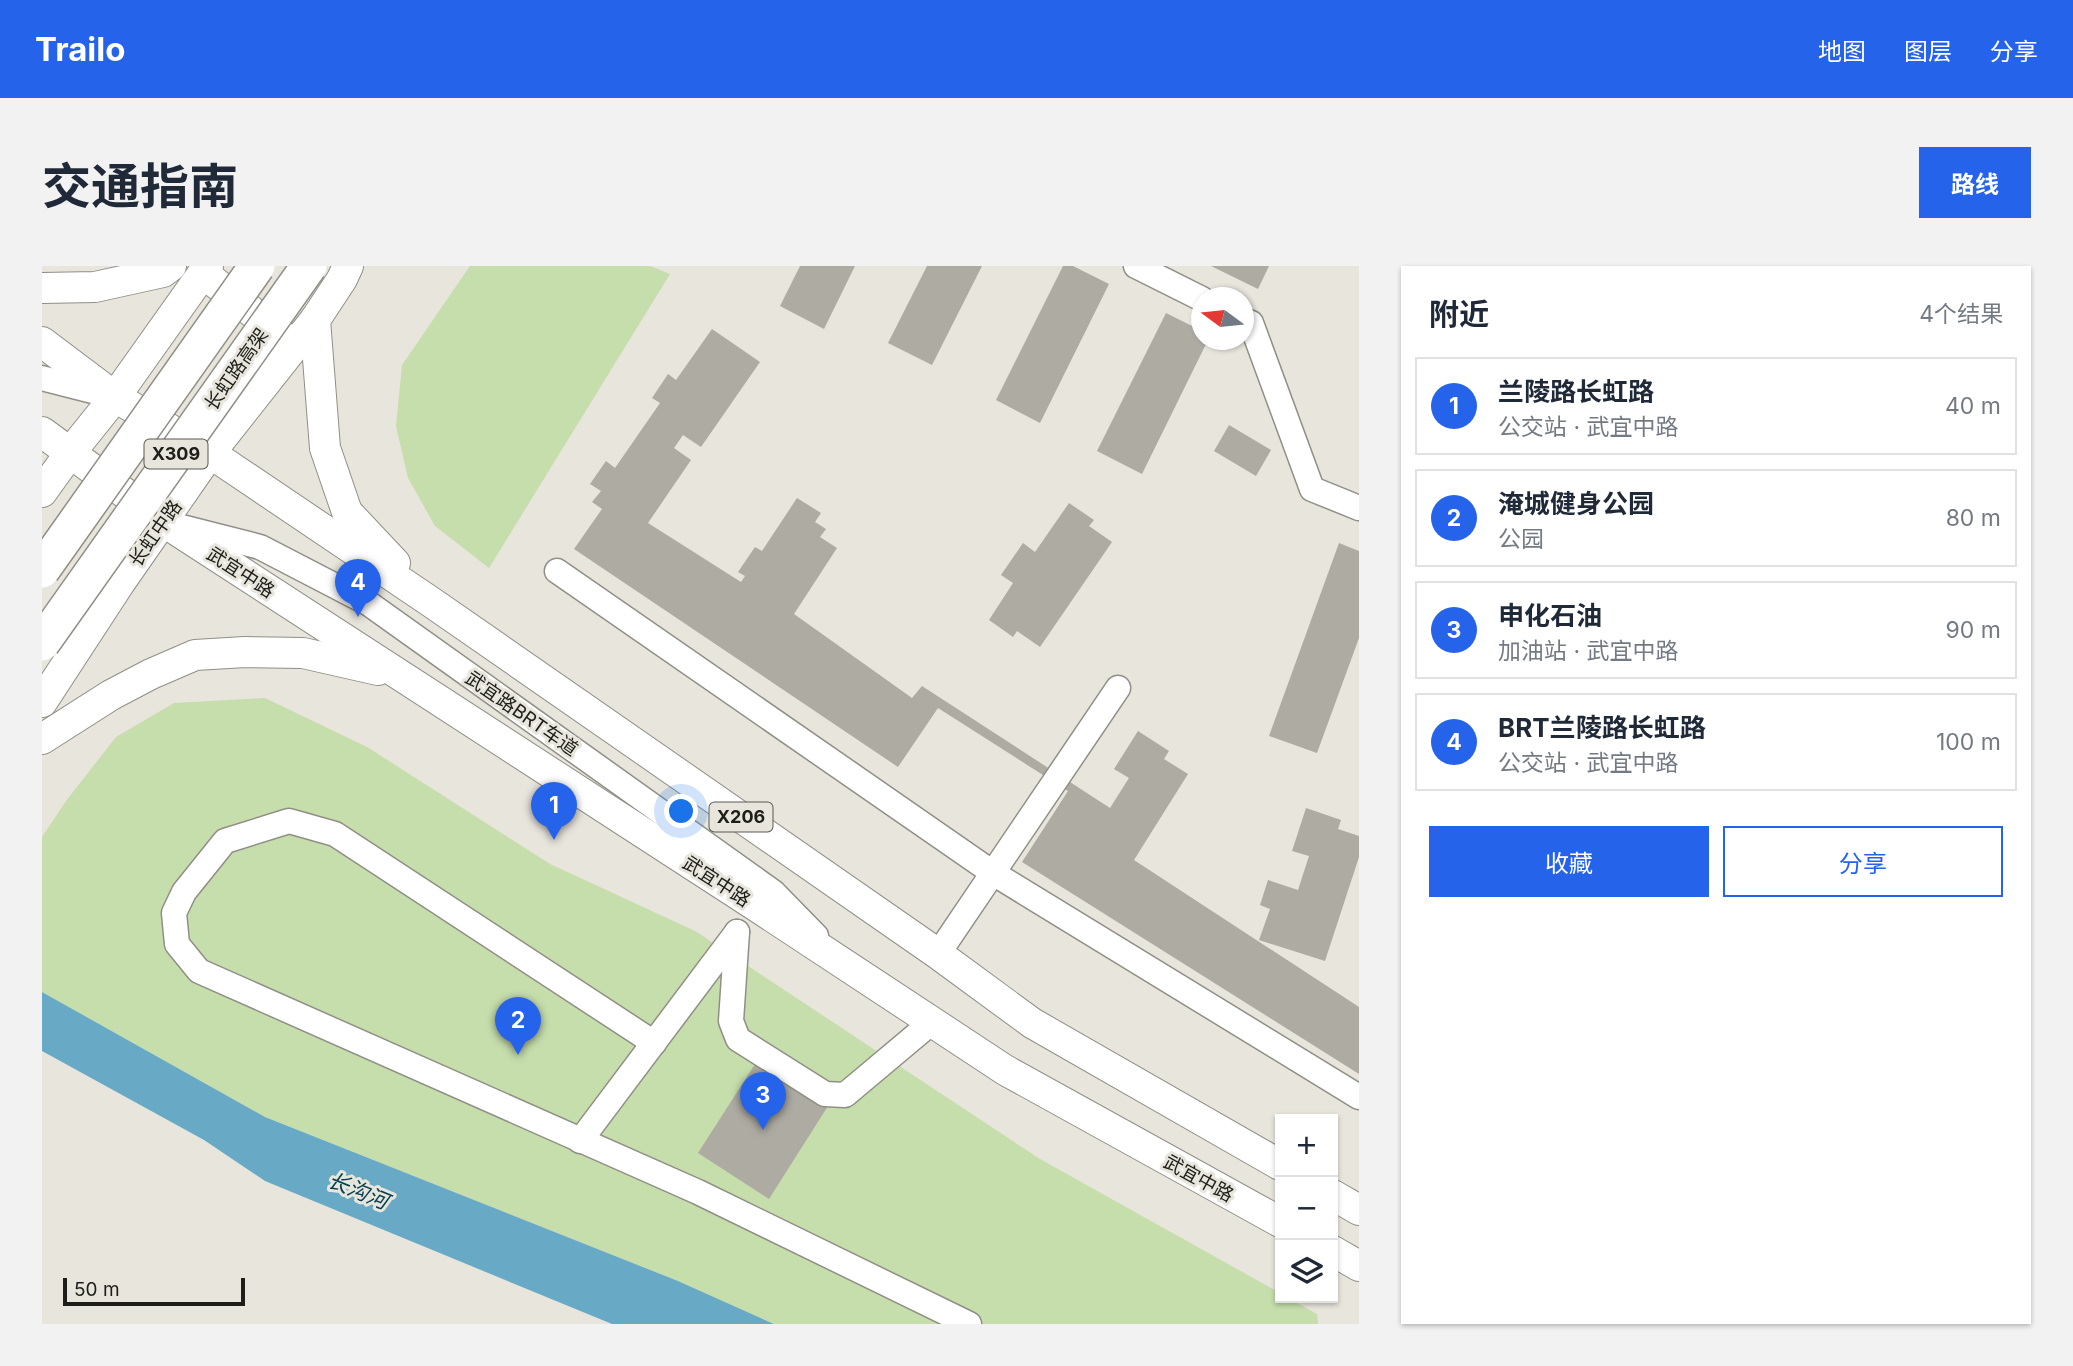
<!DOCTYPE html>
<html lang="zh">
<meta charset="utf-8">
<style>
body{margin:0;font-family:Inter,"Noto Sans SC",sans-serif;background:#f2f2f3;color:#1f2937}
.controls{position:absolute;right:21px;bottom:21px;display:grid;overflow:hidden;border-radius:0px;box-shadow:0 2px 5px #0004}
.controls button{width:63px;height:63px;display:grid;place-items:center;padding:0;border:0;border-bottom:2px solid #e0e1e3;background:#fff;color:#1f2937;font:35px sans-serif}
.compass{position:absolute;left:1149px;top:21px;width:63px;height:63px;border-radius:50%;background:#fff;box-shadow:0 2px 5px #0004;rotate:285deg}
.scale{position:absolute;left:21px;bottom:18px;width:182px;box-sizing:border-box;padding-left:7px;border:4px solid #1d1d19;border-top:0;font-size:19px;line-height:24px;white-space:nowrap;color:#1d1d19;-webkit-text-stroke:5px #e7e5dc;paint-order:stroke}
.you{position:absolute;left:640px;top:546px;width:24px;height:24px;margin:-18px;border:5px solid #fff;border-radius:50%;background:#1a73e8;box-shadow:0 0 0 10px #1a73e833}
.badge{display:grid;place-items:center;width:46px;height:46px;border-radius:50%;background:#2563eb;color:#fff;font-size:23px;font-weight:700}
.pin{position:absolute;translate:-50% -58px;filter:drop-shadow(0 2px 4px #0008)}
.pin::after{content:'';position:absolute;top:37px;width:24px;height:21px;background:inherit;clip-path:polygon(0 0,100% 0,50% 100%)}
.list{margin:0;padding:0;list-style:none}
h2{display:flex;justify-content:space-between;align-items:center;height:91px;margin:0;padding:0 28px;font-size:30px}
h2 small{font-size:23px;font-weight:400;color:#747a83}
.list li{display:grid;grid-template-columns:46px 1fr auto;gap:21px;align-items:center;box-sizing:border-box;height:98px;margin:0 14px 14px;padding:0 14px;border:2px solid #e0e1e3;border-radius:0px}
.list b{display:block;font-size:26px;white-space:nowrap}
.list p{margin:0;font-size:23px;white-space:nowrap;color:#747a83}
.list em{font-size:23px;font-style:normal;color:#747a83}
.actions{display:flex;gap:14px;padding:21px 28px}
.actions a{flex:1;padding:16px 0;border:2px solid #2563eb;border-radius:0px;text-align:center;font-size:24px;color:#2563eb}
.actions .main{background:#2563eb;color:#fff}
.icon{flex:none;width:38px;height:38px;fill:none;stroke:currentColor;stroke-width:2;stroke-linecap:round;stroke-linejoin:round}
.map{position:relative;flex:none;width:1317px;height:1058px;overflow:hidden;border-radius:0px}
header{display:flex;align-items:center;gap:42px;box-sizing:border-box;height:98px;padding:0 35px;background:#2563eb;color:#fff}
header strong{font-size:33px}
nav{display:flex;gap:38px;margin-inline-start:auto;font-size:24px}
.intro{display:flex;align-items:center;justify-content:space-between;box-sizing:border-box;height:168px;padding:0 42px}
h1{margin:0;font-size:49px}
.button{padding:18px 32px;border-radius:0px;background:#2563eb;color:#fff;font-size:24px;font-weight:700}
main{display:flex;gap:42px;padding:0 42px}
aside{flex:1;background:#fff;border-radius:0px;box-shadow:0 2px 5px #0004}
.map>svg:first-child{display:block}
.green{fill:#c6ddac}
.water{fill:#68aac5}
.building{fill:#adaba2}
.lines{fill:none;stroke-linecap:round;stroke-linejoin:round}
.minor-casing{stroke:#908f86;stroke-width:27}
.major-casing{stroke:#908f86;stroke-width:32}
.minor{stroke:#fff;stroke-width:24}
.major{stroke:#fff;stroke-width:30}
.highway-bridge-casing{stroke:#908f86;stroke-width:38;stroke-linecap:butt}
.highway-bridge{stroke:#fff;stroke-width:35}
.labels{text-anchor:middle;stroke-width:6;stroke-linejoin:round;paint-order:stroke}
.shield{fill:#e7e5dc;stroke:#5a5954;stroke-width:2}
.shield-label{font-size:18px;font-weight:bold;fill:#1d1d19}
.street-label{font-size:19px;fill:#1d1d19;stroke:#e7e5dc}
.water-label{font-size:21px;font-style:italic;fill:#003e51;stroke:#e7e5dc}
</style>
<header>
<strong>Trailo</strong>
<nav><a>地图</a><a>图层</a><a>分享</a></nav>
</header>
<div class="intro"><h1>交通指南</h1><a class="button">路线</a></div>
<main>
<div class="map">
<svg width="1317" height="1058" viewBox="0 0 1317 1058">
<rect width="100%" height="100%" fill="#e7e5dc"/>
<!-- green -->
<g class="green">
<polygon points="428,0 608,0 628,8 447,302 393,260 366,212 354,160 360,99"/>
<polygon points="223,432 325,481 508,598 653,665 998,893 1238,1027 1238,1032 1246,1032 1275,1048 1276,1058 732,1058 636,1015 223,851 0,726 0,571 24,535 74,471 132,437"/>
</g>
<!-- water -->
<polygon class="water" points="0,726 223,851 636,1015 732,1058 570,1058 223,915 162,874 0,785"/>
<!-- building -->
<g class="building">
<polygon points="758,0 813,0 782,63 738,40"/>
<polygon points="885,0 940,0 890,99 846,77"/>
<polygon points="1021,0 1031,0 1067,18 998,157 954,134"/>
<polygon points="1169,0 1227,0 1216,23"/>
<polygon points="1124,47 1160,65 1160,74 1166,74 1100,208 1055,185"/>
<polygon points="670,63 718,96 659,181 641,169 632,182 649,194 606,257 699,316 703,310 696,306 713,281 720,285 755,232 779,247 773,256 784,263 778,271 795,282 752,348 870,432 880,420 1068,542 1087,512 1072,503 1096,465 1127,485 1122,493 1146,508 1092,594 1317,741 1317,808 980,596 1026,525 896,442 856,501 532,283 560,243 550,236 559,225 548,218 564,195 573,202 618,137 610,132 626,108 634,114"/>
<polygon points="1187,159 1229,184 1214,210 1172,185"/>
<polygon points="1027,237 1052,254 1047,260 1070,276 998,381 975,365 971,371 947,354 971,317 959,309 981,277 993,286"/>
<polygon points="1297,277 1317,285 1317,372 1275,487 1227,470"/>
<polygon points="1264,542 1299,554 1296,563 1317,570 1317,591 1283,695 1217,674 1228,643 1218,639 1226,614 1256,624 1267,590 1250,585"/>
<polygon points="715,795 786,840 727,933 656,887"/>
</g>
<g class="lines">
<!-- minor casing -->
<g class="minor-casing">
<g id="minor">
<polyline points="1094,0 1160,33"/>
<polyline points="1202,54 1209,57 1270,223 1317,242"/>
<polyline points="0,112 66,129"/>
<polyline points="136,260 218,281 326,337 731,626 774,670"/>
<polyline points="515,305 951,607 1317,831"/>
<polyline points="695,666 689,755 696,773 783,828 803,829 890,756"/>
<polyline points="896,688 1076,422"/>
<polyline points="612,777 293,568 247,555 183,575 142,626 132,647 135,678 157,705 656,926 927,1058"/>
<polyline points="538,875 695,666"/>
</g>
</g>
<!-- major casing -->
<g class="major-casing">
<g id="major">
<polyline points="161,7 243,72"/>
<polyline points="0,22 53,21 121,6 129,0"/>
<polyline points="273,54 283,182 305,246 353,297"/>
<polyline points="0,76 73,131 168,187 389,336 896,688 990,757 1238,899"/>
<polyline points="0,166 122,256 714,640 963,804 1238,956"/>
<polyline points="0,226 28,187 73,131 166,0"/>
<polyline points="0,436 77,318 168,187 273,54 300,13 306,0"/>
<polyline points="0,473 69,429 109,408 153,389 203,386 261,387 336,404"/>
<polyline points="1291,929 1317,944"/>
<polyline points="1291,985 1317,1000"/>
</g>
</g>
<!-- minor -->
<use href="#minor" class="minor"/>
<!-- major -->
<use href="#major" class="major"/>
<!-- highway-bridge casing -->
<g class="highway-bridge-casing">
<g id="highway-bridge">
<polyline points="0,304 215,0"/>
<polyline points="0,377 267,0"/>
</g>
</g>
<!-- highway-bridge -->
<use href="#highway-bridge" class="highway-bridge"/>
</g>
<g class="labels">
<!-- shield labels -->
<g class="shield">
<rect x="102.5" y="173.5" width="63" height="29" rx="5"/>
<rect x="667.5" y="536.5" width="63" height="29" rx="5"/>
</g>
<g class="shield-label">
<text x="134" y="194">X309</text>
<text x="699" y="557">X206</text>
</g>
<!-- street labels -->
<g class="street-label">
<text transform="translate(194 103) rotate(-55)" y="7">长虹路高架</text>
<text transform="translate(113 267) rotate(-55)" y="7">长虹中路</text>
<text transform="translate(199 306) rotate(33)" y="7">武宜中路</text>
<text transform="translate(480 447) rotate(35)" y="7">武宜路BRT车道</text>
<text transform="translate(675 615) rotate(33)" y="7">武宜中路</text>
<text transform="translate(1157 912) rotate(29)" y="7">武宜中路</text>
</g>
<!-- water labels -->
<g class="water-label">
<text transform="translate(316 925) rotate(22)" y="7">长沟河</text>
</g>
</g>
</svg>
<div class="controls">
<button>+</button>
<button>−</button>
<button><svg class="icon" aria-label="layers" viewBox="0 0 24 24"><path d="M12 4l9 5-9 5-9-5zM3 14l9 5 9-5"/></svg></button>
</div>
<svg class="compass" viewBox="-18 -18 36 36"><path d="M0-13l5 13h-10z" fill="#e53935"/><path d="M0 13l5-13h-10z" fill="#747a83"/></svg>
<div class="scale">50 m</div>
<div class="you"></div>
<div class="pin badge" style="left:512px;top:574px">1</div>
<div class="pin badge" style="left:476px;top:789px">2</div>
<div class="pin badge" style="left:721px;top:864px">3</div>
<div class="pin badge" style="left:316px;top:351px">4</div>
</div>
<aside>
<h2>附近<small>4个结果</small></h2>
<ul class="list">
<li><span class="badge">1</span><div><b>兰陵路长虹路</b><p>公交站 · 武宜中路</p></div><em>40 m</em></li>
<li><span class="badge">2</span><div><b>淹城健身公园</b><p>公园</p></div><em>80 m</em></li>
<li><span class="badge">3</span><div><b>申化石油</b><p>加油站 · 武宜中路</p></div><em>90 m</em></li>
<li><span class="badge">4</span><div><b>BRT兰陵路长虹路</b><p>公交站 · 武宜中路</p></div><em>100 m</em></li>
</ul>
<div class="actions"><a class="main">收藏</a><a>分享</a></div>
</aside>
</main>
